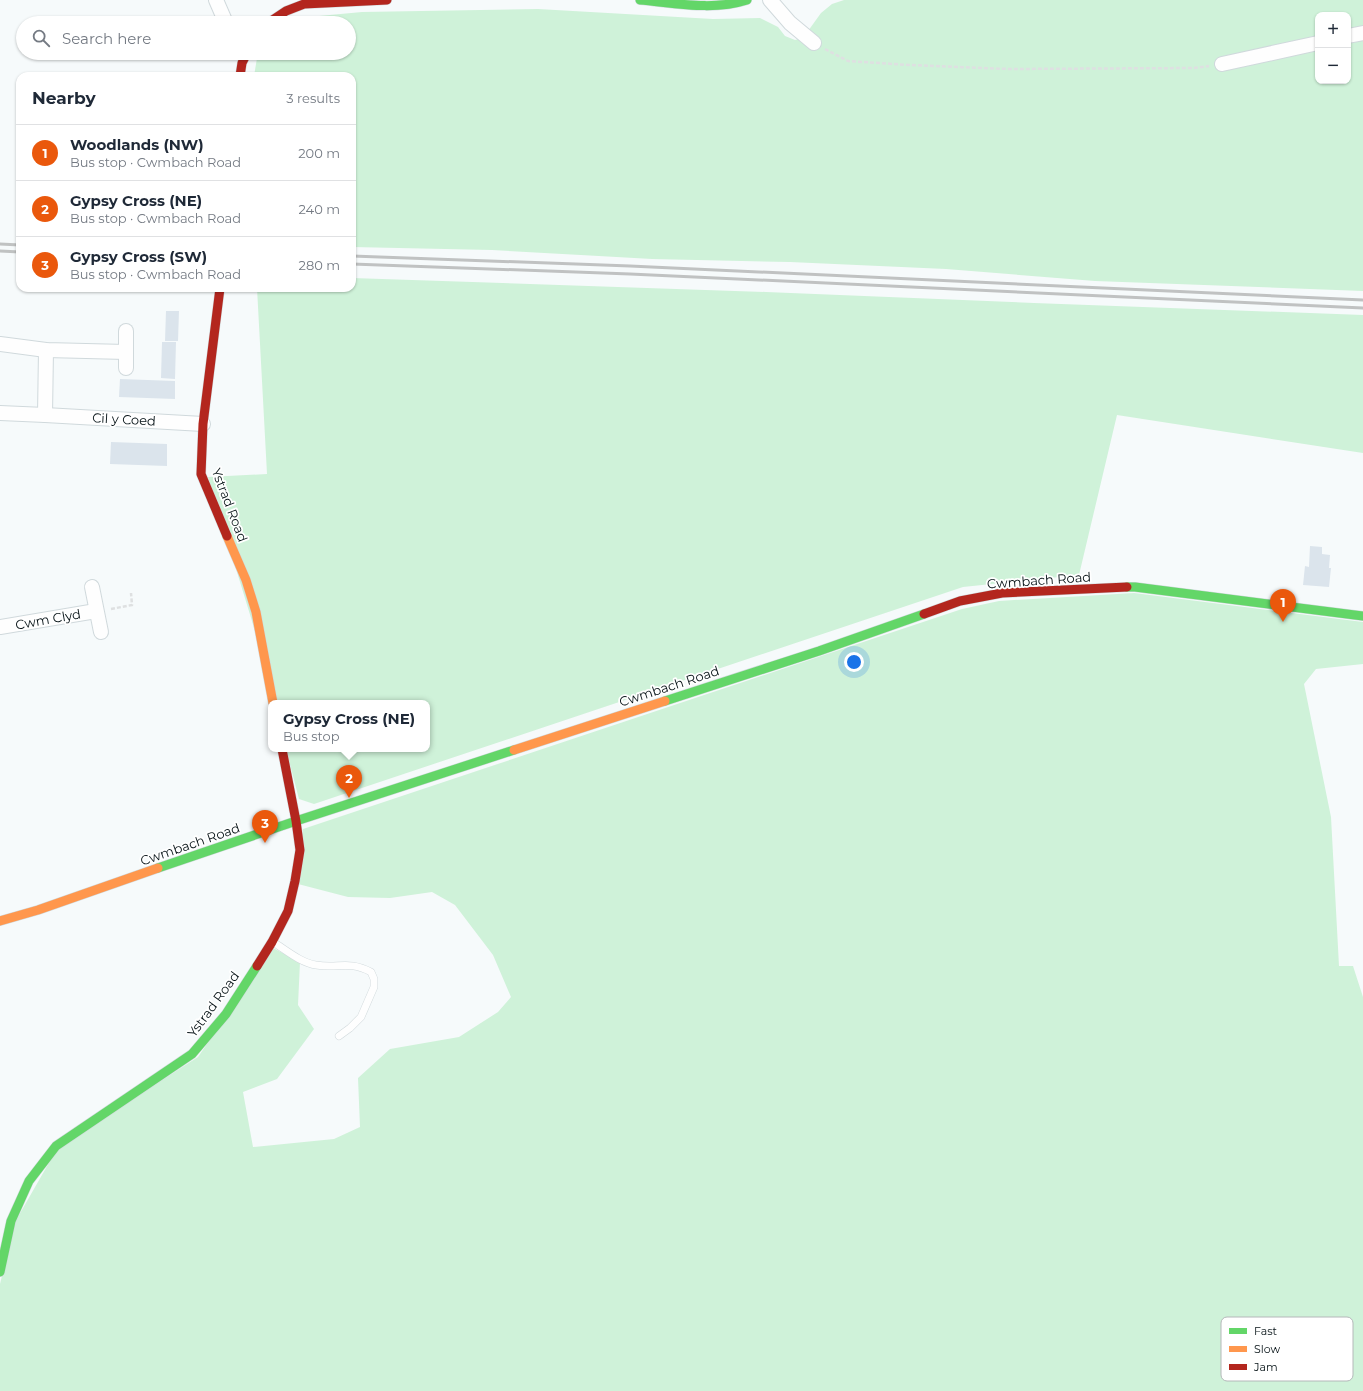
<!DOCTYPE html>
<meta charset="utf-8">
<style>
body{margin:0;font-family:Montserrat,sans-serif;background:#f2f2f3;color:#1f2937}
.controls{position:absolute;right:12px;top:12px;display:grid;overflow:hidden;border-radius:8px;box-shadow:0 1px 3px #0004}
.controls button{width:36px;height:36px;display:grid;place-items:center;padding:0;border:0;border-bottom:1px solid #e0e1e3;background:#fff;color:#1f2937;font:20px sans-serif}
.you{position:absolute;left:854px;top:662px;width:14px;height:14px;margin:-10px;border:3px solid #fff;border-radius:50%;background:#1a73e8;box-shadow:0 0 0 6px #1a73e833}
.badge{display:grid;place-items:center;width:26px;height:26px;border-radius:50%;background:#ea580c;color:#fff;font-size:13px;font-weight:700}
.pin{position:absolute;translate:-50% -33px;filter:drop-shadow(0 1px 2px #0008)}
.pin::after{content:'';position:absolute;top:21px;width:14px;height:12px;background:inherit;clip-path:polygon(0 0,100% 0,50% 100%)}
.popup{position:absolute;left:268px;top:700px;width:162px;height:52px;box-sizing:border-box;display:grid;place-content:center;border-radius:8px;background:#fff;filter:drop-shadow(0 1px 3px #0005);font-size:13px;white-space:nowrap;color:#747a83}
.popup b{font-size:15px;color:#1f2937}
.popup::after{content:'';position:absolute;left:50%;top:100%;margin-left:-8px;border:8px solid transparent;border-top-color:#fff}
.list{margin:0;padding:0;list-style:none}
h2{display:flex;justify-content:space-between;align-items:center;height:52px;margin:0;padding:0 16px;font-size:17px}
h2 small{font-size:13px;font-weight:400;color:#747a83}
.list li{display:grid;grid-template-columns:26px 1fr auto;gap:12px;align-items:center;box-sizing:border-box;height:56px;padding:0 16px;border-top:1px solid #e0e1e3}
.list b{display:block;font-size:15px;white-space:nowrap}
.list p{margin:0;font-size:13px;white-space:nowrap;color:#747a83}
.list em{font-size:13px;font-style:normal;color:#747a83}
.icon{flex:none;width:22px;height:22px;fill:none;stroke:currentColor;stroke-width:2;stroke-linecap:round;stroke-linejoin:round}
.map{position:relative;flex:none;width:1363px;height:1391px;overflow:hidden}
.search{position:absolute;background:#fff;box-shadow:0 1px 3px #0004;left:16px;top:16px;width:340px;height:44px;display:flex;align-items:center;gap:10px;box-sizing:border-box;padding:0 14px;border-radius:22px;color:#747a83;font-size:15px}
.panel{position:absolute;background:#fff;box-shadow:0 1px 3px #0004;left:16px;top:72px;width:340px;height:220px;border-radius:12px}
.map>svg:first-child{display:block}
.green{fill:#cff2d9;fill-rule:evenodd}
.building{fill:#dbe4ec}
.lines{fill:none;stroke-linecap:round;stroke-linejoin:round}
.lane-casing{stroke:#d0d9dc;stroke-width:8}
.street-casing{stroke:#d0d9dc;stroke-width:16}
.fast-casing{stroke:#d0d9dc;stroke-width:10}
.slow-casing{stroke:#d0d9dc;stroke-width:10}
.jam-casing{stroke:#d0d9dc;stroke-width:10}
.path{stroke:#dee0e1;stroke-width:2.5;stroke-dasharray:4 2;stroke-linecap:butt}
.lane{stroke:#fefefe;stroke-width:7}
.street{stroke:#fefefe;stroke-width:14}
.fast{stroke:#63d668;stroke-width:9}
.slow{stroke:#ff974d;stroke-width:9}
.jam{stroke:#b3261e;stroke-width:9}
.rail{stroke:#c0c2c2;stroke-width:3}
.labels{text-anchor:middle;stroke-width:3.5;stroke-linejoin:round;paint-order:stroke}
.street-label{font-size:13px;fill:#061216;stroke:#fff}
.key{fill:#fff;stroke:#b4b8b9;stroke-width:1}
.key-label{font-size:11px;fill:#061216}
</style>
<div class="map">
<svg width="1363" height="1391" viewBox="0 0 1363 1391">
<rect width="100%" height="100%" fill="#f6fafb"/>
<!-- green -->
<g class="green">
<path d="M844,0H1363V291L1095,281L946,269L790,262L652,259L492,250L352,247V76H254L257,58L260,53H349V23H293L319,16L362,12L538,9L713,19L760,18L778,27L785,36L795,40L803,38L821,13L832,4ZM1318,15H1348V81H1318Z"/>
<polygon points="352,278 766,292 1034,303 1363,315 1363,453 1117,415 1079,575 963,587 314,804 299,799 286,749 427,749 427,703 277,703 208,477 267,474 257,288 352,288"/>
<polygon points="1134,593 1363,622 1363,664 1316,669 1304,684 1331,817 1339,966 1353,966 1363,997 1363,1391 0,1391 0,1284 15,1222 58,1147 198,1057 273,948 300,962 298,1005 314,1029 277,1079 243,1092 253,1147 334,1139 360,1127 358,1078 390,1049 459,1037 498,1012 511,997 493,955 455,905 432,892 390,898 348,897 298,884 303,829 962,609 999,601"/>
</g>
<!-- building -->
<g class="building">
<polygon points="166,311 179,311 178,341 165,341"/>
<polygon points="162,342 176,342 175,379 161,378"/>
<polygon points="120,379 175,381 175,399 119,397"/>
<polygon points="111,442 167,444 167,466 110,464"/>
<polygon points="1310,546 1322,547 1322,554 1330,555 1329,568 1331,568 1329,587 1303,585 1305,566 1309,567"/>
</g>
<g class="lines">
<!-- lane casing -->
<g class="lane-casing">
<path id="lane" d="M273,942C286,950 301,963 316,965C338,969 348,960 371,972L374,979V987L361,1017L350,1028L339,1036"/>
</g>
<!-- street casing -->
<g class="street-casing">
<g id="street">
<polyline points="216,0 226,23"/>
<polyline points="770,0 790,23 814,43"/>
<polyline points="1348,36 1363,33"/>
<polyline points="1222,64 1318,43"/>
<polyline points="126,331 126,368"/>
<polyline points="0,344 46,350 126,352"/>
<polyline points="0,413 45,415 203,424"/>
<polyline points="45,415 46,350"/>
<polyline points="92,587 101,632"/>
<polyline points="0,627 96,611"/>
</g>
</g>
<!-- fast casing -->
<g class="fast-casing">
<g id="fast">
<path d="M640,0C675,3 713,11 747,0"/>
<polyline points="1127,587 1135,587 1363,616"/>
<polyline points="665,701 819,651 924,614"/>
<polyline points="158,868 296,821 514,750"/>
<polyline points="0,1272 11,1221 29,1181 56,1146 192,1054 226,1014 257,966"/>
</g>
</g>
<!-- slow casing -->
<g class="slow-casing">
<g id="slow">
<polyline points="227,536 246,580 256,612 273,703"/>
<polyline points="514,750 665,701"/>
<polyline points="0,921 38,910 158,868"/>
</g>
</g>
<!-- jam casing -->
<g class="jam-casing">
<g id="jam">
<polyline points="268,23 286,11 304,4 387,0"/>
<polyline points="240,76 242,63 247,53"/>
<polyline points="220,288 203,424 201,474 227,536"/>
<polyline points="924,614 960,601 1002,593 1127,587"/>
<polyline points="257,966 272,942 288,911 295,881 300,850 296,821 282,749"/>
</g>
</g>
<!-- path -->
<g class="path">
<polyline points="825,49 848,61 909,65 1009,69 1194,68 1209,66"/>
<polyline points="111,609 132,605 131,593"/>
</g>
<!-- lane -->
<use href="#lane" class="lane"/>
<!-- street -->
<use href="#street" class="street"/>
<!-- fast -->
<use href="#fast" class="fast"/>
<!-- slow -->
<use href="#slow" class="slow"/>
<!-- jam -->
<use href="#jam" class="jam"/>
<!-- rail -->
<g class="rail">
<polyline points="0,244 20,245"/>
<polyline points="0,251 20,252"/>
<polyline points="352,256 630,266 1363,300"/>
<polyline points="352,264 630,274 1363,308"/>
</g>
</g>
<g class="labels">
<!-- street labels -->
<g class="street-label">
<text transform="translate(124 419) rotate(3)" y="5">Cil y Coed</text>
<text transform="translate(230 505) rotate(69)" y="5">Ystrad Road</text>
<text transform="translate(1039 580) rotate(-4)" y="5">Cwmbach Road</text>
<text transform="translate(48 619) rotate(-10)" y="5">Cwm Clyd</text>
<text transform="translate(669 686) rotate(-18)" y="5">Cwmbach Road</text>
<text transform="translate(190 844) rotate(-19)" y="5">Cwmbach Road</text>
<text transform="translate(213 1004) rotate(-54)" y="5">Ystrad Road</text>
</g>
</g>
<!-- legend -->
<rect x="1221" y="1317" width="132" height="64" rx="6" class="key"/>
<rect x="1229" y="1328" width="18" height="6" fill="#63d668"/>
<rect x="1229" y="1346" width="18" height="6" fill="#ff974d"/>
<rect x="1229" y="1364" width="18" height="6" fill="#b3261e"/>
<g class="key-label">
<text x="1254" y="1335">Fast</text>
<text x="1254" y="1353">Slow</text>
<text x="1254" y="1371">Jam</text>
</g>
</svg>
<div class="controls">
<button>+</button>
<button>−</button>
</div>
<div class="you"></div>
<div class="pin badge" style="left:1283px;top:622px">1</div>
<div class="pin badge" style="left:349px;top:798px">2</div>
<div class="popup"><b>Gypsy Cross (NE)</b>Bus stop</div>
<div class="pin badge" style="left:265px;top:843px">3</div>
<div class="search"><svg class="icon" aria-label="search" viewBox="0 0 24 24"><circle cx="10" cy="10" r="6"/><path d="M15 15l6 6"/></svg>Search here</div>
<section class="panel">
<h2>Nearby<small>3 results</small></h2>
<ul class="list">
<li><span class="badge">1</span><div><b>Woodlands (NW)</b><p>Bus stop · Cwmbach Road</p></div><em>200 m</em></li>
<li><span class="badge">2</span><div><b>Gypsy Cross (NE)</b><p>Bus stop · Cwmbach Road</p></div><em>240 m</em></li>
<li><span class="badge">3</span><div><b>Gypsy Cross (SW)</b><p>Bus stop · Cwmbach Road</p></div><em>280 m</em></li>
</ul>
</section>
</div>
